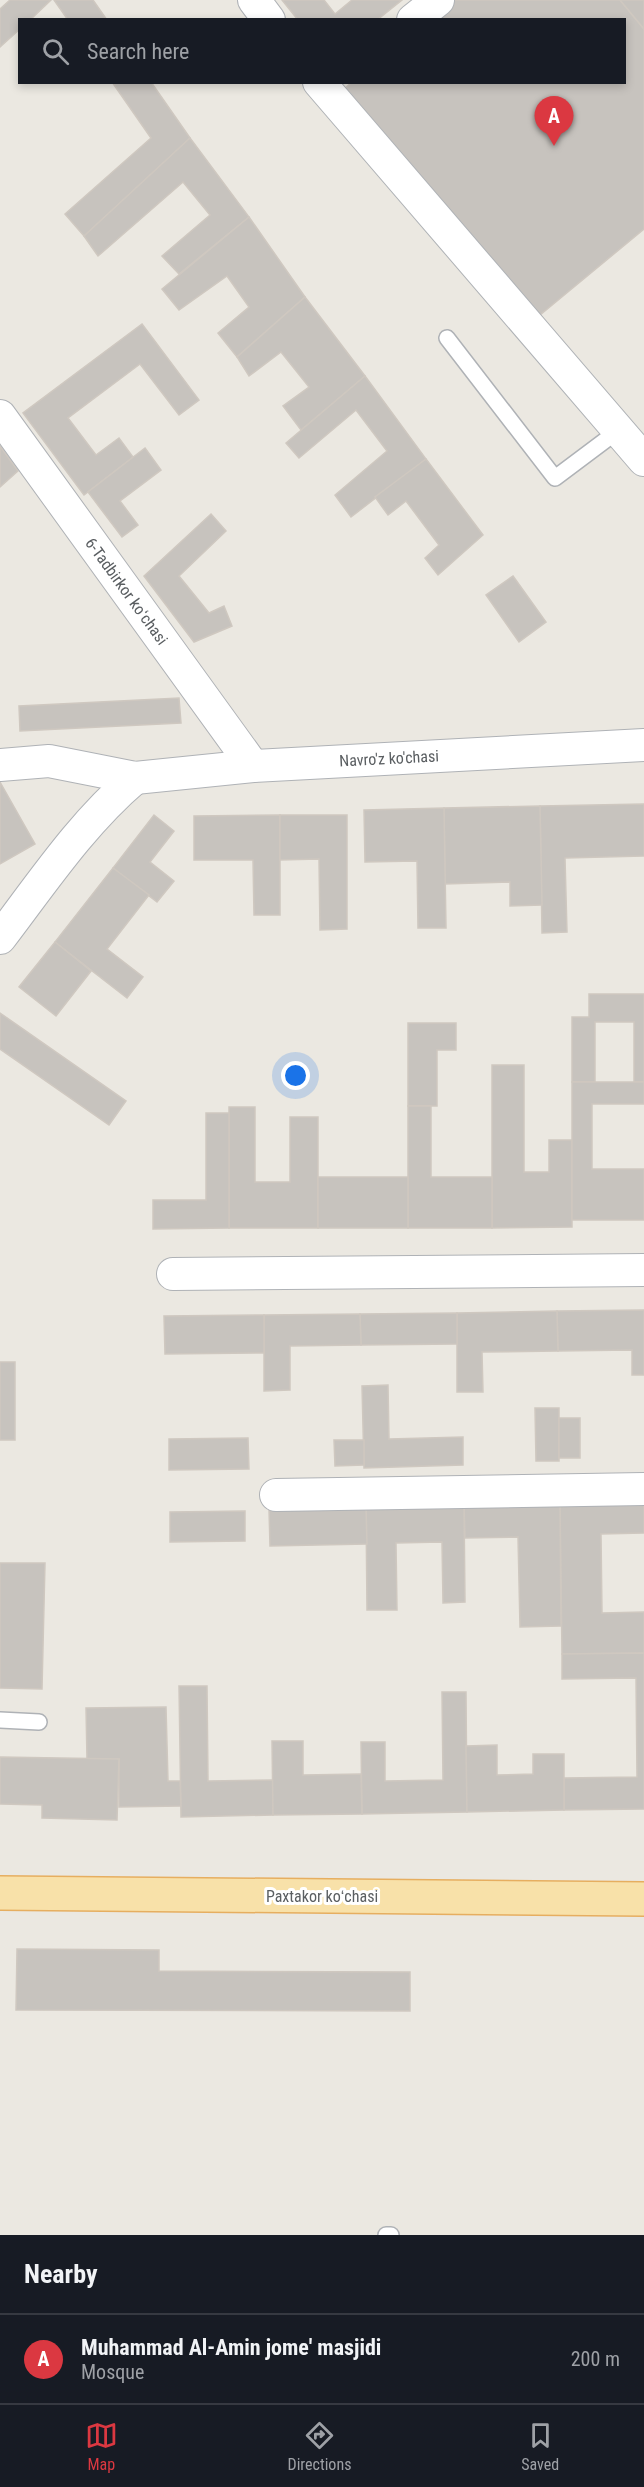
<!DOCTYPE html>
<meta charset="utf-8">
<style>
body{margin:0;font-family:"Roboto Condensed",sans-serif;background:#20242c;color:#f1f3f6}
.you{position:absolute;left:296px;top:1076px;width:21px;height:21px;margin:-15px;border:4px solid #fff;border-radius:50%;background:#1a73e8;box-shadow:0 0 0 9px #1a73e833}
.badge{display:grid;place-items:center;width:39px;height:39px;border-radius:50%;background:#db3841;color:#fff;font-size:20px;font-weight:700}
.pin{position:absolute;translate:-50% -50px;filter:drop-shadow(0 2px 3px #0008)}
.pin::after{content:'';position:absolute;top:32px;width:21px;height:18px;background:inherit;clip-path:polygon(0 0,100% 0,50% 100%)}
.list{margin:0;padding:0;list-style:none}
h2{display:flex;justify-content:space-between;align-items:center;height:78px;margin:0;padding:0 24px;font-size:26px}
h2 small{font-size:20px;font-weight:400;color:#9ea1a6}
.list li{display:grid;grid-template-columns:39px 1fr auto;gap:18px;align-items:center;box-sizing:border-box;height:90px;padding:0 24px;border-top:2px solid #363941}
.list b{display:block;font-size:22px;white-space:nowrap}
.list p{margin:0;font-size:20px;white-space:nowrap;color:#9ea1a6}
.list em{font-size:20px;font-style:normal;color:#9ea1a6}
.icon{flex:none;width:33px;height:33px;fill:none;stroke:currentColor;stroke-width:2;stroke-linecap:round;stroke-linejoin:round}
.map{position:relative;flex:none;width:644px;height:2235px;overflow:hidden}
.search{position:absolute;background:#171b24;box-shadow:0 3px 9px #0003;left:18px;right:18px;top:18px;height:66px;display:flex;align-items:center;gap:15px;box-sizing:border-box;padding:0 21px;border-radius:0px;color:#9ea1a6;font-size:22px}
.sheet{height:168px;background:#171b24}
nav{display:flex;justify-content:space-around;align-items:center;box-sizing:border-box;height:84px;border-top:2px solid #363941;background:#171b24;font-size:16px;color:#9ea1a6}
nav a{display:grid;justify-items:center;gap:3px}
nav .on{color:#db3841}
.map>svg:first-child{display:block}
.building{fill:#c7c3be;stroke:#cfc8c0;stroke-width:1.5}
.lines{fill:none;stroke-linecap:round;stroke-linejoin:round}
.service-casing{stroke:#afb2b6;stroke-width:18}
.minor-casing{stroke:#afb2b6;stroke-width:34}
.primary-casing{stroke:#e6ae60;stroke-width:36}
.service{stroke:#fff;stroke-width:15}
.minor{stroke:#fff;stroke-width:32}
.primary{stroke:#f8e1a9;stroke-width:33}
.labels{text-anchor:middle;stroke-width:6;stroke-linejoin:round;paint-order:stroke}
.street-label{font-size:16px;fill:#5a5e61;stroke:#fff}
</style>
<div class="map">
<svg width="644" height="2235" viewBox="0 0 644 2235">
<rect width="100%" height="100%" fill="#ebe8e1"/>
<!-- building -->
<g class="building">
<polygon points="10,0 51,0 30,20 20,20 20,29 0,47 0,9"/>
<polygon points="54,0 93,0 107,20 68,20"/>
<polygon points="282,0 324,0 335,14 352,0 402,0 377,20 298,20"/>
<polygon points="452,0 620,0 644,29 644,229 534,320 343,90 352,82 624,82 624,20 428,20"/>
<polygon points="620,0 644,0 644,29"/>
<polygon points="112,82 151,82 190,138 84,236 65,214 151,138"/>
<polygon points="190,138 249,217 179,274 162,256 210,215 183,182 98,256 84,236"/>
<polygon points="249,217 305,297 237,357 218,333 249,307 227,276 179,310 162,289"/>
<polygon points="305,297 365,376 301,430 283,406 309,387 281,352 249,376 237,357"/>
<polygon points="142,324 199,400 179,415 140,364 68,418 96,455 119,438 133,457 84,495 23,413"/>
<polygon points="365,376 426,459 351,517 335,495 387,451 356,410 299,458 286,443"/>
<polygon points="0,446 18,471 0,487"/>
<polygon points="145,448 161,470 120,501 138,525 122,537 88,492"/>
<polygon points="426,459 483,535 438,575 425,558 439,545 406,501 388,515 375,497"/>
<polygon points="211,514 226,531 179,576 209,613 224,606 232,626 194,642 144,576"/>
<polygon points="513,576 546,622 519,642 486,595"/>
<polygon points="179,698 181,723 20,731 19,706"/>
<polygon points="0,782 35,844 0,864"/>
<polygon points="644,804 644,856 565,858 567,932 542,933 540,806"/>
<polygon points="540,806 542,905 510,906 510,882 445,884 444,808"/>
<polygon points="444,808 446,928 418,928 417,861 365,862 364,810"/>
<polygon points="154,815 174,831 150,862 174,881 157,902 113,868"/>
<polygon points="280,815 280,915 254,915 253,860 194,860 194,816"/>
<polygon points="280,815 347,815 347,929 320,930 319,859 280,860"/>
<polygon points="113,868 149,895 107,949 143,977 127,998 55,942"/>
<polygon points="55,942 91,971 56,1016 19,987"/>
<polygon points="589,994 644,994 644,1082 634,1082 634,1022 595,1022 595,1082 572,1082 572,1017 589,1017"/>
<polygon points="0,1013 126,1101 109,1125 0,1049"/>
<polygon points="408,1023 456,1023 456,1050 437,1050 437,1106 408,1106"/>
<polygon points="492,1065 524,1065 524,1172 549,1172 549,1140 572,1140 572,1227 492,1228"/>
<polygon points="572,1082 644,1082 644,1104 592,1104 592,1169 644,1169 644,1220 572,1220"/>
<polygon points="408,1106 431,1106 431,1177 492,1177 492,1228 408,1228"/>
<polygon points="229,1107 255,1107 255,1182 290,1182 290,1117 318,1117 318,1228 229,1228"/>
<polygon points="206,1113 229,1113 229,1228 153,1229 153,1200 206,1200"/>
<rect x="318" y="1177" width="90" height="51"/>
<polygon points="644,1310 644,1375 632,1375 632,1350 558,1351 557,1311"/>
<polygon points="557,1311 558,1351 482,1352 483,1392 457,1392 457,1313"/>
<polygon points="457,1313 457,1344 361,1345 360,1314"/>
<polygon points="360,1314 361,1345 290,1346 290,1390 264,1391 264,1315"/>
<polygon points="264,1315 264,1353 165,1354 164,1316"/>
<rect x="0" y="1362" width="15" height="78"/>
<polygon points="388,1385 389,1439 463,1437 463,1465 364,1468 362,1386"/>
<polygon points="535,1408 559,1408 559,1461 536,1461"/>
<rect x="559" y="1418" width="21" height="40"/>
<polygon points="248,1438 249,1469 169,1470 169,1439"/>
<polygon points="334,1440 364,1440 364,1465 335,1466"/>
<polygon points="644,1502 644,1533 601,1534 602,1613 644,1612 644,1653 562,1654 560,1504"/>
<polygon points="560,1504 561,1626 520,1627 518,1537 465,1538 464,1505"/>
<polygon points="464,1505 465,1602 443,1603 442,1542 396,1543 397,1610 367,1610 366,1507"/>
<polygon points="366,1507 367,1544 270,1546 269,1509"/>
<polygon points="245,1511 245,1541 170,1542 170,1512"/>
<polygon points="0,1563 45,1563 42,1689 0,1688"/>
<polygon points="644,1653 644,1809 564,1810 564,1778 637,1777 636,1678 562,1679 562,1654"/>
<polygon points="179,1686 207,1686 208,1781 273,1780 273,1815 181,1817"/>
<polygon points="442,1692 466,1692 467,1812 362,1814 361,1742 385,1742 385,1781 443,1780"/>
<polygon points="166,1707 168,1781 180,1781 181,1806 119,1807 119,1759 87,1759 86,1708"/>
<polygon points="272,1741 303,1741 303,1775 361,1774 362,1814 273,1815"/>
<polygon points="497,1745 497,1775 533,1774 533,1754 564,1754 564,1810 467,1812 466,1746"/>
<polygon points="0,1757 119,1759 117,1820 42,1818 42,1805 0,1804"/>
<polygon points="17,1949 159,1950 159,1971 410,1972 410,2011 16,2010"/>
</g>
<g class="lines">
<!-- service casing -->
<g class="service-casing">
<g id="service">
<polyline points="447,338 555,478 619,430"/>
<polyline points="0,1720 39,1722"/>
<polyline points="386,2235 391,2235"/>
</g>
</g>
<!-- minor casing -->
<g class="minor-casing">
<g id="minor">
<polyline points="254,0 269,20"/>
<polyline points="413,20 438,0"/>
<polyline points="319,82 644,460"/>
<polyline points="0,416 253,766"/>
<polyline points="0,765 49,761 135,778 253,766 644,745"/>
<path d="M0,938C42,883 81,824 135,778"/>
<polyline points="173,1274 644,1270"/>
<polyline points="276,1495 644,1489"/>
</g>
</g>
<!-- primary casing -->
<g class="primary-casing">
<polyline id="primary" points="0,1893 644,1899"/>
</g>
<!-- service -->
<use href="#service" class="service"/>
<!-- minor -->
<use href="#minor" class="minor"/>
<!-- primary -->
<use href="#primary" class="primary"/>
</g>
<g class="labels">
<!-- street labels -->
<g class="street-label">
<text transform="translate(127 591) rotate(54)" y="6">6-Tadbirkor koʻchasi</text>
<text transform="translate(389 758) rotate(-3)" y="6">Navro'z ko'chasi</text>
<text x="322" y="1902">Paxtakor koʻchasi</text>
</g>
</g>
</svg>
<div class="you"></div>
<div class="pin badge" style="left:554px;top:146px">A</div>
<div class="search"><svg class="icon" aria-label="search" viewBox="0 0 24 24"><circle cx="10" cy="10" r="6"/><path d="M15 15l6 6"/></svg>Search here</div>
</div>
<section class="sheet">
<h2>Nearby<small></small></h2>
<ul class="list">
<li><span class="badge">A</span><div><b>Muhammad Al-Amin jome' masjidi</b><p>Mosque</p></div><em>200 m</em></li>
</ul>
</section>
<nav>
<a class="on"><svg class="icon" aria-label="map" viewBox="0 0 24 24"><path d="M3 6l6-2 6 2 6-2v14l-6 2-6-2-6 2zM9 4v14M15 6v14"/></svg>Map</a>
<a><svg class="icon" aria-label="directions" viewBox="0 0 24 24"><path d="M12 3l9 9-9 9-9-9zM9 14v-3h6M13 9l2 2-2 2"/></svg>Directions</a>
<a><svg class="icon" aria-label="saved" viewBox="0 0 24 24"><path d="M7 4h10v16l-5-4-5 4z"/></svg>Saved</a>
</nav>
